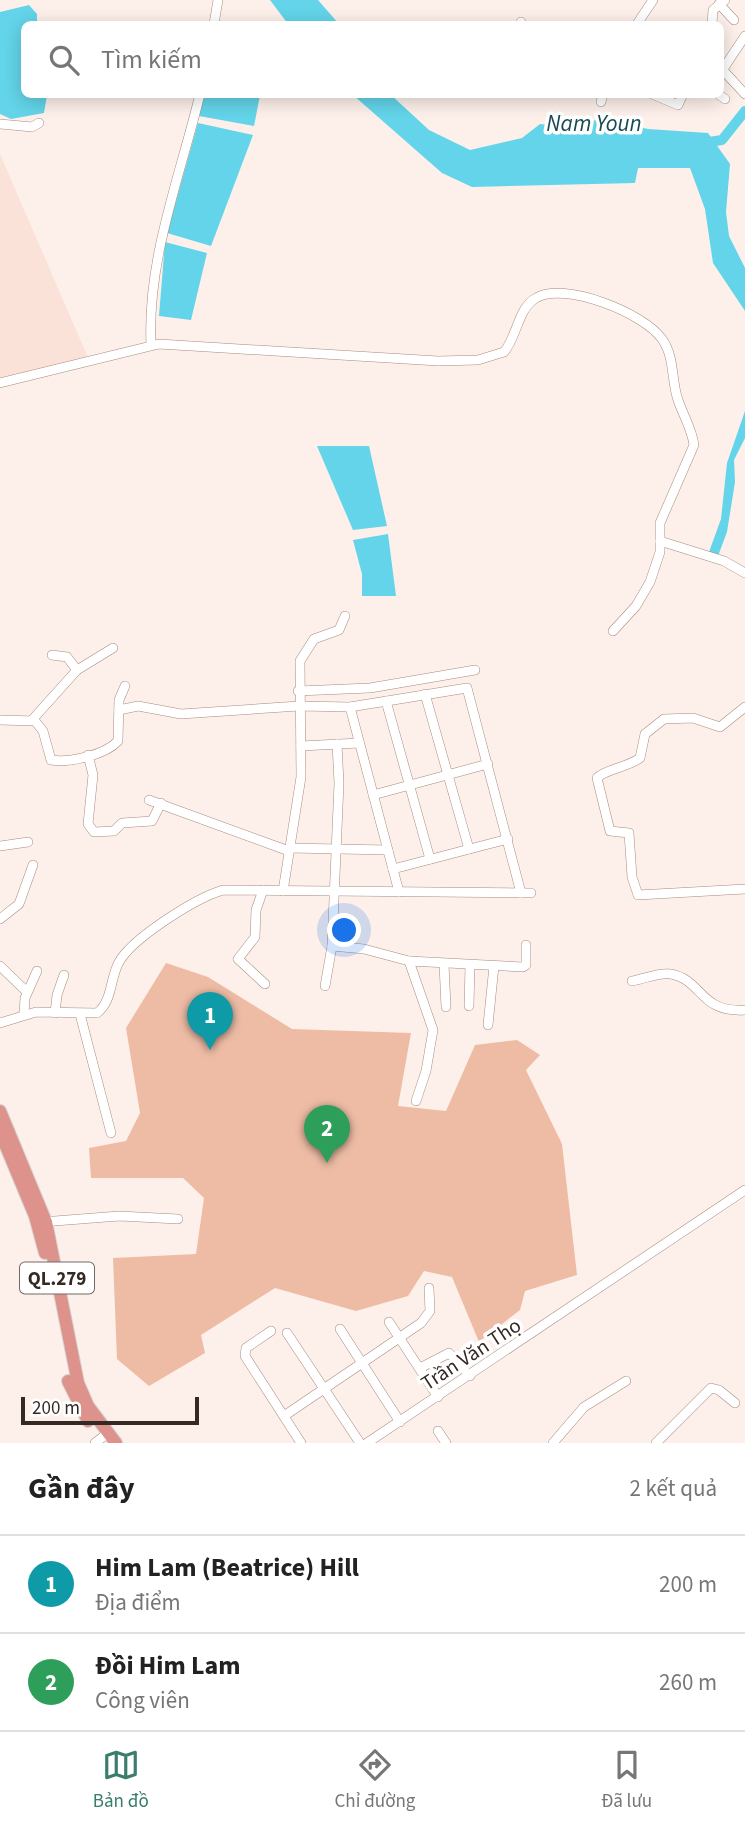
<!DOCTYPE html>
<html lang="vi">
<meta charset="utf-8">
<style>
body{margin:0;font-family:"Source Sans 3",sans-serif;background:#f6f6f6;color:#222}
.scale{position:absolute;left:21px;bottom:18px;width:178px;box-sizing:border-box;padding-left:7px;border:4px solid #352924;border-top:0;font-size:19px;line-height:24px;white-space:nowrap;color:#352924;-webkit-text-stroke:5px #fff;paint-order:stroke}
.you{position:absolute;left:345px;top:931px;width:24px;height:24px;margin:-18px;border:5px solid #fff;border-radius:50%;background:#1a73e8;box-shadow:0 0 0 10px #1a73e833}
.badge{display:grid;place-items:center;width:46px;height:46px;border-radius:50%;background:#3a7c6d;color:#fff;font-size:23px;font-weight:700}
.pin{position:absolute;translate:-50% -58px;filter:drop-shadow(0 2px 4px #0008)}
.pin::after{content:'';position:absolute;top:37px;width:24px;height:21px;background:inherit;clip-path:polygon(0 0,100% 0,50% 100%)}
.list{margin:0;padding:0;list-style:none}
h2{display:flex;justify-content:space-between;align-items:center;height:91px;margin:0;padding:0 28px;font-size:30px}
h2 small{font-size:23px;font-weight:400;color:#767676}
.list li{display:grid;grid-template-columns:46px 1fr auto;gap:21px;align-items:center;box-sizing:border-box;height:98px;padding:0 28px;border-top:2px solid #e0e0e0}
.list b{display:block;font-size:26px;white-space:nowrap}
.list p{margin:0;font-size:23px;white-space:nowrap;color:#767676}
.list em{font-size:23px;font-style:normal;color:#767676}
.icon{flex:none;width:38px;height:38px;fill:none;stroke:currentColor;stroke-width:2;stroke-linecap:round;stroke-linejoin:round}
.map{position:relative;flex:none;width:745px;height:1443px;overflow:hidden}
.search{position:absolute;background:#fff;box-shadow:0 4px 18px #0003;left:21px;right:21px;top:21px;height:77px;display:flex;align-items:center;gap:18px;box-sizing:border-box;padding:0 24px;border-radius:10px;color:#767676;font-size:26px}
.sheet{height:287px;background:#fff}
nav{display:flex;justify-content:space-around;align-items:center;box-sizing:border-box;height:98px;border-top:2px solid #e0e0e0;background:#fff;font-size:19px;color:#767676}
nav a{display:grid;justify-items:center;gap:4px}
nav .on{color:#3a7c6d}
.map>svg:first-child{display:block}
.built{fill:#fae2d8}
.green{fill:#eebca5}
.water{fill:#63d4e9}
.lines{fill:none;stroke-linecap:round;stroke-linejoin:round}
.river{stroke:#63d4e9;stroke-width:10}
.minor-casing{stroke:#a88b7e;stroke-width:10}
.highway-casing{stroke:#d3d0cf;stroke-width:14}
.minor{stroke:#fff;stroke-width:9}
.highway{stroke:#dd928b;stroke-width:12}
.labels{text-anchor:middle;stroke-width:7;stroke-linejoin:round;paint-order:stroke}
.shield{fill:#fff;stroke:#726966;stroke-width:2}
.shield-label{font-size:19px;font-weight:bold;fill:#352924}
.street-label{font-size:21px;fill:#352924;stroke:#fff}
.water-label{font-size:23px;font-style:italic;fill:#184a53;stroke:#fff}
</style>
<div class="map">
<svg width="745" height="1443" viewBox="0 0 745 1443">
<rect width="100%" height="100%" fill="#fdf0ea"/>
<!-- built -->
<polygon class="built" points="0,154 89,360 0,387"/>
<!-- green -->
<polygon class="green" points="166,963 208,977 292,1029 411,1033 398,1106 446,1111 475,1045 517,1040 540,1055 526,1070 562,1144 577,1275 525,1291 520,1310 479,1342 452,1277 424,1271 408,1296 356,1311 275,1288 201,1335 205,1353 149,1386 117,1359 113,1258 196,1254 204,1198 183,1178 91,1178 89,1148 126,1141 140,1113 126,1028"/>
<!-- water -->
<g class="water">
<polygon points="270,0 318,0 339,24 288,24"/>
<polygon points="29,5 37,14 37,24 24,24 24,94 47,95 44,113 11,119 0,114 0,12"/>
<polygon points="204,95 260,95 254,126 199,116"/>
<polygon points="353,95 391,95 429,130 470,150 522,138 540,124 565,127 601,119 648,129 708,133 730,164 726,212 729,236 745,268 745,311 713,263 705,209 690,168 638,168 635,183 472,187 442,173"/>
<polygon points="198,123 253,135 211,246 167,233"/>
<polygon points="165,242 207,253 191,320 159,316"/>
<polygon points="745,411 745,438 734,460 735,482 727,532 718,556 709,552 721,519 727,463"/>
<polygon points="317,446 369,446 387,526 353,530"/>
<polygon points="388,534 396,596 362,596 362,574 353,540"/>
</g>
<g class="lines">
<!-- river -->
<polyline class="river" points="703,143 722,140 745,111"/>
<!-- minor casing -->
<g class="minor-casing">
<g id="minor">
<polyline points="719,4 734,20"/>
<polyline points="214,24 218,0"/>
<polyline points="521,24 521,22"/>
<polyline points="637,24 653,0"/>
<polyline points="712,24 713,10 725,0"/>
<polyline points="720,67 745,94"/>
<polyline points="723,69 745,36"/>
<polyline points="652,94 678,105 683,94"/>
<polyline points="718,94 725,99"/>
<polyline points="601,102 603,94"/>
<polyline points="0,124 32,127 39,123"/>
<path d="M151,344C147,259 180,177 200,94"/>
<path d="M0,383L159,344L438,361L478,360L504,352C517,337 518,308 536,298C564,281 644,313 662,339C675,357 671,380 678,400C683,415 692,429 694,445L660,523V552L650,582L636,606L613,631"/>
<polyline points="660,541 724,561 745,573"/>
<polyline points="52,655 67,657 77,670"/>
<polyline points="298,691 370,688 475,670"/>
<polyline points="425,694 469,849"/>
<polyline points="386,701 430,859"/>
<polyline points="350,707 399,892"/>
<path d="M745,707L720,727L693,718L664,719L645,734L640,758C628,767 604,770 597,778L610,831L629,833L632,877L638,895L745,889"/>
<polyline points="119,710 138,706 181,714 299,706 350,707 467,688 521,893"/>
<path d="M0,720L35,721L43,731L51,760C70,763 105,755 118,741L119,700L125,686"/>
<polyline points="32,720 77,670 113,648"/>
<polyline points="337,744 339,783 332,946 364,949 409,961 523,967 526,965 526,945"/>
<polyline points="301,746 359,743"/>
<polyline points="88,755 93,775 88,824 94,832 114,831 122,823 152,821 161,803"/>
<polyline points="373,795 488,764"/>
<polyline points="149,800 289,851"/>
<polyline points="0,846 28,842"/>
<polyline points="290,848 388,850"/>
<polyline points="393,869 508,839"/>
<polyline points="263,890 256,910 255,937 238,959 265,984"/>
<polyline points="283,891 301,777 300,661 314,639 339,630 345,616"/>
<polyline points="0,919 19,904 33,865"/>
<polyline points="409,961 433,1030 426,1071 416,1101"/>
<polyline points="444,964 446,1007"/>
<polyline points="0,966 27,992"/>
<path d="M632,981C644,979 659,972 671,974C703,980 699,1013 745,1010"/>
<polyline points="325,986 332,946"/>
<polyline points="469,1006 470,965"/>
<polyline points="55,1013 57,995 64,975"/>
<polyline points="24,1014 25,998 37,971"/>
<polyline points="80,1014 111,1133"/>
<path d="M0,1023L36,1012L97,1013C112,1002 110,980 118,964C130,939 196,898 223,890L531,893"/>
<polyline points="488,1025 494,966"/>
<polyline points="42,1222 119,1216 178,1219"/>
<polyline points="389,1322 438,1397"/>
<polyline points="340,1329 400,1422"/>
<polyline points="271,1331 246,1348 245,1356 301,1443"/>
<polyline points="287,1333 360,1443"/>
<polyline points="420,1368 449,1353 470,1376"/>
<polyline points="284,1416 421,1323 430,1311 429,1288"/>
<polyline points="438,1431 446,1443"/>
<polyline points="95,1443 108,1433"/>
<polyline points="367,1443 745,1190"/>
<polyline points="553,1443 584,1407 626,1381"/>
<polyline points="656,1443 711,1388 719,1390 735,1403"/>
</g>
</g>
<!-- highway casing -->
<g class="highway-casing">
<g id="highway">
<polyline points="0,1111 46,1222 78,1383 88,1406 116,1443"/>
<polyline points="0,1132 35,1216 45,1253"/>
<polyline points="68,1381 88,1421"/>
</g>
</g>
<!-- minor -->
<use href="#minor" class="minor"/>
<!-- highway -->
<use href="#highway" class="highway"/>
</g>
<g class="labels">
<!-- shield labels -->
<rect class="shield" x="20" y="1262.5" width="74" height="31" rx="5"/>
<g class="shield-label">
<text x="57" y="1285">QL.279</text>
</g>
<!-- street labels -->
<g class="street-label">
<text transform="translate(471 1354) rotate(-33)" y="7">Trần Văn Thọ</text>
</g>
<!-- water labels -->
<g class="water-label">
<text x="594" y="131">Nam Youn</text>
</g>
</g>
</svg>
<div class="scale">200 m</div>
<div class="you"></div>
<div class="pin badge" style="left:210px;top:1050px;background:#0f9aa8">1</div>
<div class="pin badge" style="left:327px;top:1163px;background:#2e9e5b">2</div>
<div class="search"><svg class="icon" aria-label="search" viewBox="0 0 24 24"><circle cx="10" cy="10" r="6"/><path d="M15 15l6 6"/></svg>Tìm kiếm</div>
</div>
<section class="sheet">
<h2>Gần đây<small>2 kết quả</small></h2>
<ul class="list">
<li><span class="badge" style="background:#0f9aa8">1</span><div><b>Him Lam (Beatrice) Hill</b><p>Địa điểm</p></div><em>200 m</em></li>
<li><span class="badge" style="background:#2e9e5b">2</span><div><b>Đồi Him Lam</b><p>Công viên</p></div><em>260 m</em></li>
</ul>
</section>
<nav>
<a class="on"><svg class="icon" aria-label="map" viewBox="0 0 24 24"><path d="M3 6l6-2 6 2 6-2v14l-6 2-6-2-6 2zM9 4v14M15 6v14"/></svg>Bản đồ</a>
<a><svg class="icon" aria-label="directions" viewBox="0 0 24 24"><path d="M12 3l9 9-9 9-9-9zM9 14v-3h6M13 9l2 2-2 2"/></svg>Chỉ đường</a>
<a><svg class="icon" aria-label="saved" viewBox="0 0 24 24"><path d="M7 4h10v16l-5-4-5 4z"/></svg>Đã lưu</a>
</nav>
